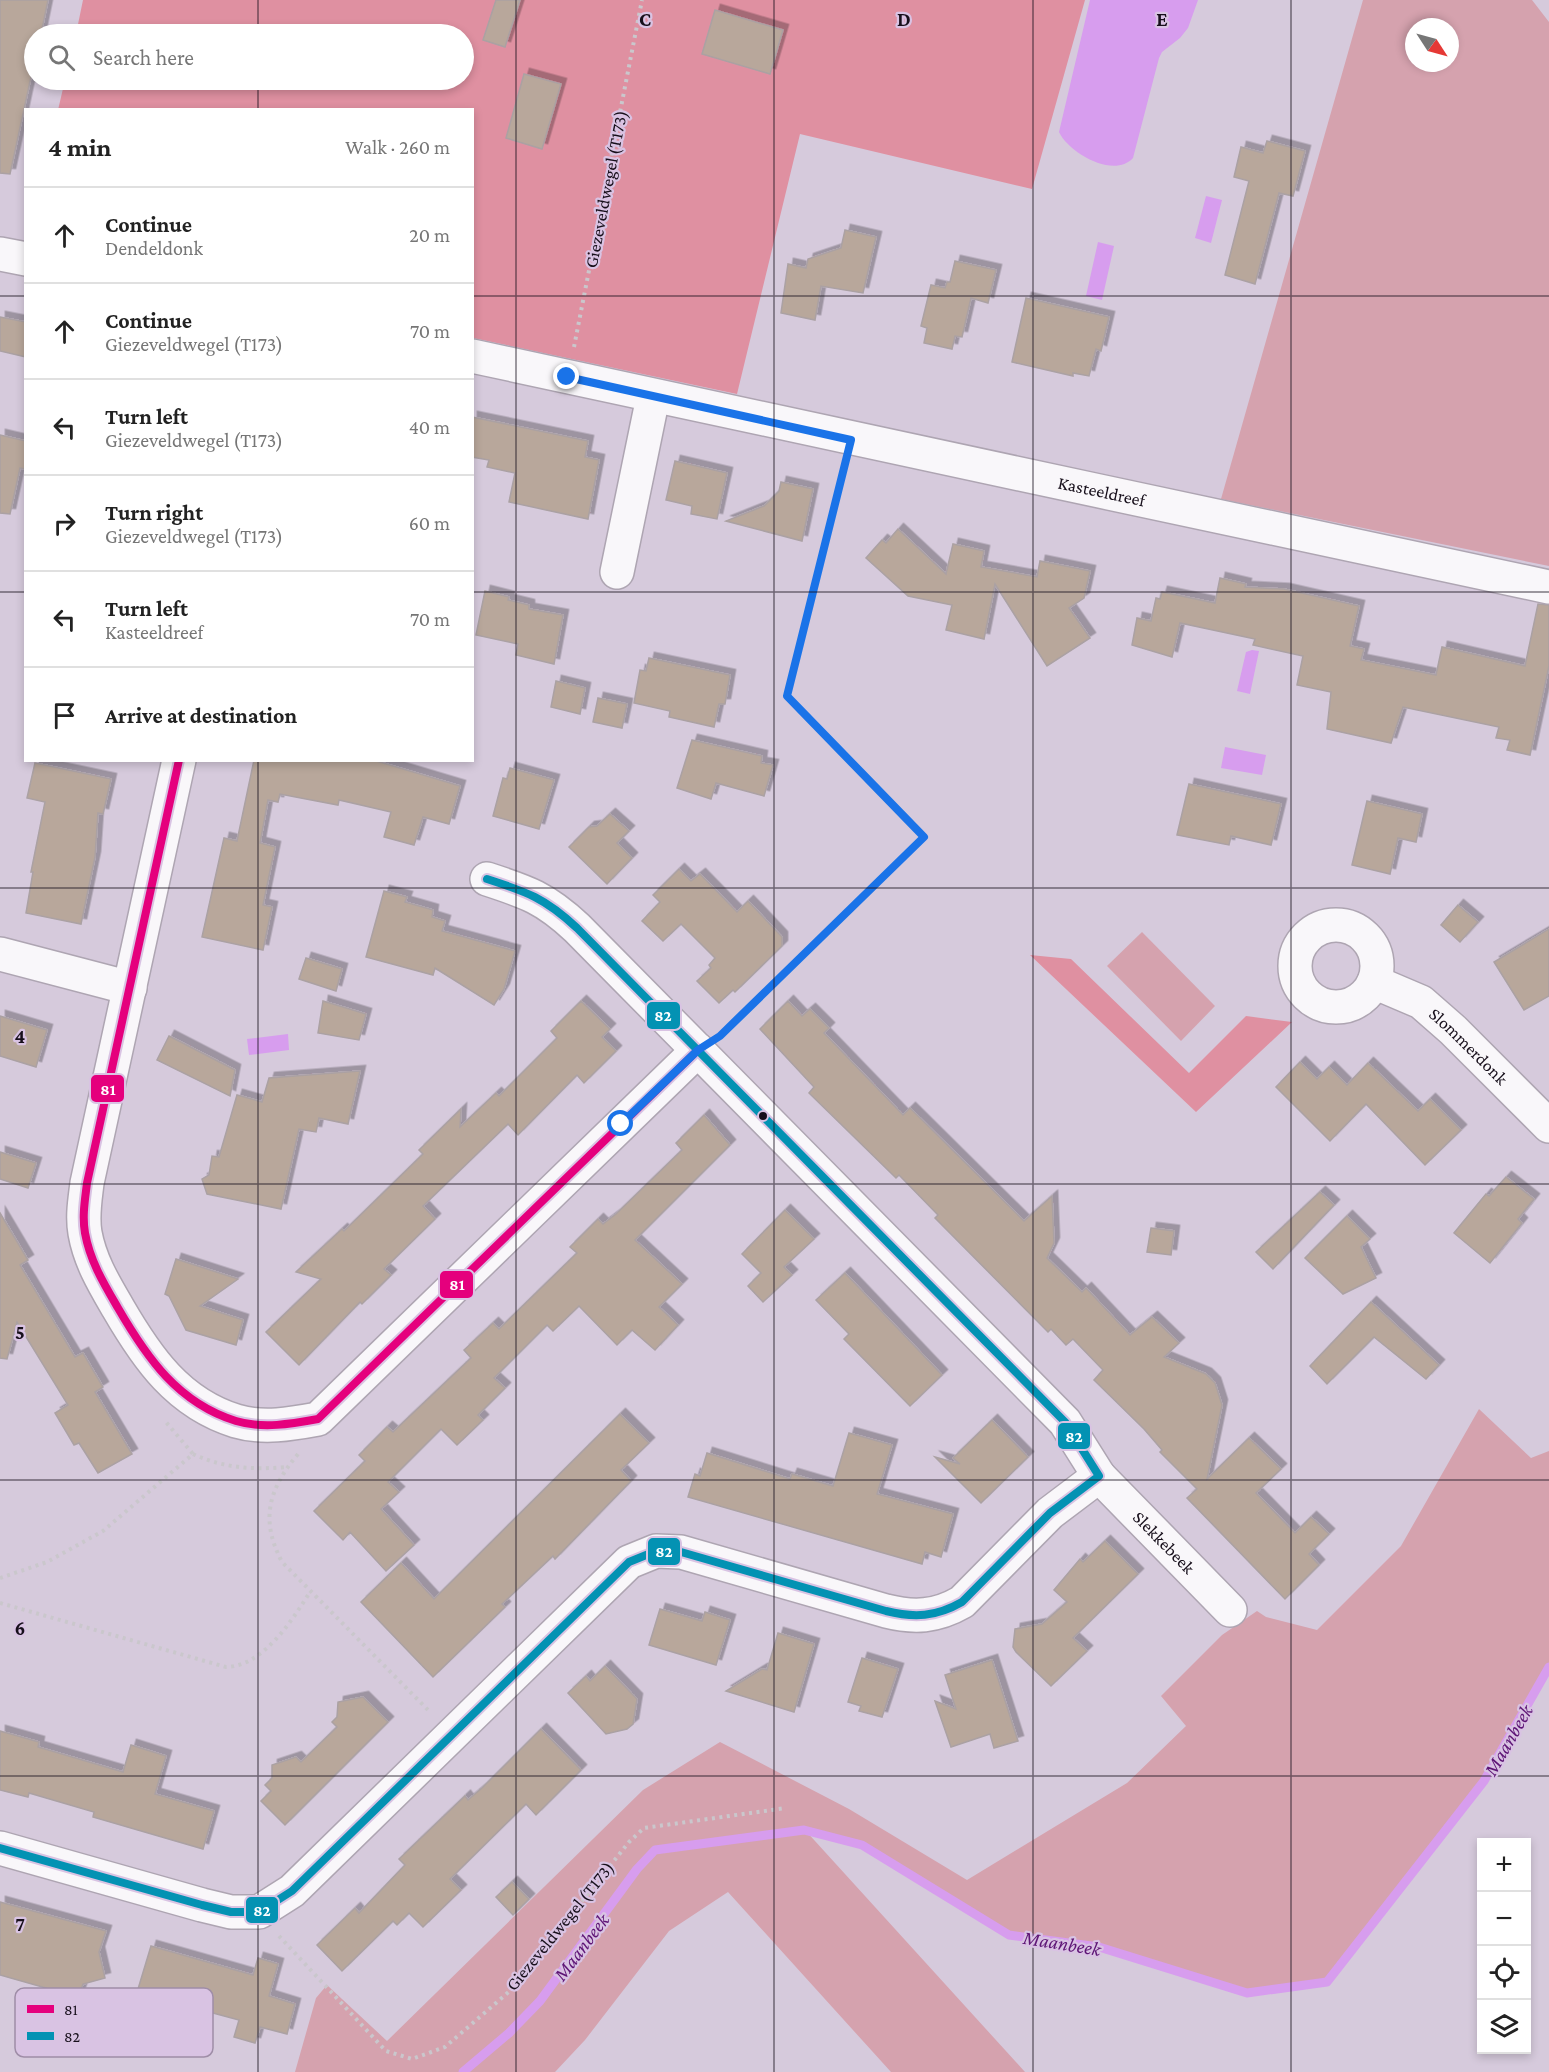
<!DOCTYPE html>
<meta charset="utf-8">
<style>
body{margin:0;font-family:"Crimson Pro",serif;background:#f6f6f6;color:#222}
.controls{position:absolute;right:18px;bottom:18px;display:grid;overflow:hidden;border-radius:0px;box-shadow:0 3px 9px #0003}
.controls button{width:54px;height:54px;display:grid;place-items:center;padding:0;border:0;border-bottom:2px solid #e0e0e0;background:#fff;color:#222;font:30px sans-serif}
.compass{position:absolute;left:1405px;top:18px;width:54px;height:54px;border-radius:50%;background:#fff;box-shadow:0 3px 9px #0003;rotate:126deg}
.stop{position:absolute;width:18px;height:18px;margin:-14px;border:4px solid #1a73e8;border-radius:50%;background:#fff}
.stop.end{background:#1a73e8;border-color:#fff;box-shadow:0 2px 6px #0008}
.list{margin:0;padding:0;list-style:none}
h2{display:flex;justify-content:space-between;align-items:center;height:78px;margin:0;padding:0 24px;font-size:26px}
h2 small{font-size:20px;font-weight:400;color:#767676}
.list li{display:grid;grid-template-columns:39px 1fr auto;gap:18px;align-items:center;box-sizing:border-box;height:96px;padding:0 24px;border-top:2px solid #e0e0e0}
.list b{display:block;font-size:22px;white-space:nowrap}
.list p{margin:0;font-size:20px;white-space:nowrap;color:#767676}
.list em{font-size:20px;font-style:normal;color:#767676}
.icon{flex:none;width:33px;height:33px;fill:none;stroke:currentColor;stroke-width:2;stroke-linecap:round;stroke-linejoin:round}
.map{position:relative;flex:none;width:1549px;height:2072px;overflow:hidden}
.search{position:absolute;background:#fff;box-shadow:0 3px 9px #0003;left:24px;top:24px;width:450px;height:66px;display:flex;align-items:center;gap:15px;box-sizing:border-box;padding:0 21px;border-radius:33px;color:#767676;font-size:22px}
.panel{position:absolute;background:#fff;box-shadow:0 3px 9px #0003;left:24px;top:108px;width:450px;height:654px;border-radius:0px}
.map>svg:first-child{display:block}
.green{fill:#d5a2ae;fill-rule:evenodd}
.forest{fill:#df90a1}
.water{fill:#d79dee}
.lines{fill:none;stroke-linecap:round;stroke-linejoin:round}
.stream{stroke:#d79dee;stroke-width:9}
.building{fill:#b8a79b;stroke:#aba1a3;stroke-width:1.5;filter:url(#shadow)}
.minor-casing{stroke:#aea5b2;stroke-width:36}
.path{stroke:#cac7cc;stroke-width:4;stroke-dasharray:3 4.5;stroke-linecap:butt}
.minor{stroke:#f9f7fa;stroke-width:33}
.bus-1-casing{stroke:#d9c3e3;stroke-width:12}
.bus-2-casing{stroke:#d9c3e3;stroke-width:12}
.bus-1{stroke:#e5007d;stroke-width:8}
.bus-2{stroke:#0392b3;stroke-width:8}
.route{stroke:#1a73e8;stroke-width:8}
.grid{fill:none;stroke:#170f1b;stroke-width:1.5;stroke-opacity:0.55}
.bus-dot{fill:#170f1b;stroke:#d9c3e3;stroke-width:2}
.labels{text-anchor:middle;stroke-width:4.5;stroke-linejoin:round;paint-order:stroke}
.street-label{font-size:18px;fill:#170f1b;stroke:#d9c3e3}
.water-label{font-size:20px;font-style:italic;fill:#5e1576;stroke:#d9c3e3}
.key{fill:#d9c3e3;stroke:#9f8da7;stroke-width:1.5}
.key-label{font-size:16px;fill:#170f1b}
.grid-label{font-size:20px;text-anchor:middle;font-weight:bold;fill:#170f1b;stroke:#d9c3e3;stroke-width:4.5;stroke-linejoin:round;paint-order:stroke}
.line-badge{stroke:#d9c3e3;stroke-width:2}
.badge-label{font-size:16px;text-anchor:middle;font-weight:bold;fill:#fff}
</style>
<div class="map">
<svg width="1549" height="2072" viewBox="0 0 1549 2072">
<defs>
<filter id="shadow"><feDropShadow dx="5.5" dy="-5.5" stdDeviation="0" flood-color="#0004"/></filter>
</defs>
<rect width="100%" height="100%" fill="#d6cadc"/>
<!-- green -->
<g class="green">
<path d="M1363,0H1532L1549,22V566L1221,499ZM1414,27H1450V63H1414Z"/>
<polygon points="1142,932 1215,1006 1181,1041 1107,966"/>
<polygon points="1479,1409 1531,1458 1549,1451 1549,1667 1484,1781 1327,1982 1247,1993 1099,1947 1009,1935 862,1845 805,1830 1025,2072 891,2072 728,1892 669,1931 585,2040 555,2072 295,2072 316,1998 327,1985 387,2041 643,1790 720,1742 849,1809 967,1880 1127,1783 1186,1726 1161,1696 1222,1635 1257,1611 1266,1617 1317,1630 1401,1546"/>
</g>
<!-- forest -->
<g class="forest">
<polygon points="83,0 1085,0 1032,189 800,134 737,394 473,338 472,110 58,110 65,80 464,80 464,34 76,34"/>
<polygon points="1030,955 1071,959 1189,1073 1246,1016 1292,1022 1196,1112"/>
</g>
<!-- water -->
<g class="water">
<path d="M1090,0H1198L1188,28L1180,38L1162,52L1159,58L1133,158C1114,179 1069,153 1059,132Z"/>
<polygon points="1206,196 1222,200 1211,243 1195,238"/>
<polygon points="1098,242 1114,246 1102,300 1086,296"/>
<polygon points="1252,650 1259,651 1250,694 1237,691 1246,652"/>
<polygon points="1225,747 1266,755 1262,775 1221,768"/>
<polygon points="288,1034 289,1050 249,1055 247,1039"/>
</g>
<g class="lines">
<!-- stream -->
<polyline class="stream" points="463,2072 509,2033 540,2001 637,1869 655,1850 804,1830 862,1845 1009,1935 1099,1947 1247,1993 1327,1982 1484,1781 1549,1667"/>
</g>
<!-- building -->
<g class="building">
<polygon points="0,0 48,0 41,34 34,34 34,63 10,174 0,173"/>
<polygon points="496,0 520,0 505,47 483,40"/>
<polygon points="715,10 783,30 770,74 702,54"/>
<polygon points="524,74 561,84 542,149 506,138"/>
<polygon points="1267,141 1305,151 1293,196 1279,193 1255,284 1225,275 1249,181 1234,177 1241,147 1263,153"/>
<polygon points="845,230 876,237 863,293 821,286 815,320 781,313 788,264 806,268 808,259 841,248"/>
<polygon points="955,261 996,270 988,303 971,298 962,337 955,336 952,349 924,343 927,328 921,326 931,285 945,288 947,282 950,282"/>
<polygon points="1026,298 1109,317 1101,351 1096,349 1089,376 1073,373 1073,376 1012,362"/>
<polygon points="0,317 26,322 26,357 0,351"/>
<polygon points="472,417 588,441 585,457 599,460 588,519 509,502 515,473 487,467 489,460 472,457"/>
<polygon points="0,435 26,441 26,469 20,468 10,514 0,513"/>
<polygon points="675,461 727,473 717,519 691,514 692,506 666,500"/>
<polygon points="781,482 813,489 802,541 726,521 764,506 779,491"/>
<polygon points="898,529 946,574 953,544 984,551 981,567 1037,577 1040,561 1090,571 1084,598 1069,608 1090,638 1047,666 995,584 984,639 946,630 952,605 908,596 866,558 882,540 886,543"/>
<polygon points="1220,578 1246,584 1245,587 1284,589 1359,606 1350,646 1364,649 1361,660 1436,675 1442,647 1525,666 1538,604 1549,605 1549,666 1530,755 1507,750 1510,740 1496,738 1499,727 1403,707 1391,743 1327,729 1331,692 1297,685 1303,656 1253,645 1255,639 1180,623 1172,657 1132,645 1137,618 1151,621 1156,598 1160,599 1162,592 1215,603"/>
<polygon points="485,591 509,597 508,600 529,605 529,609 563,615 554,664 516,655 518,644 476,635"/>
<polygon points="649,658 730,675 725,704 719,704 714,727 669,717 670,711 634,703 640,670 646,671"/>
<polygon points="556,681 585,688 580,714 551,707"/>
<polygon points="598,698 627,704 622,728 593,722"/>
<polygon points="692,740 762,756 761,763 773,765 764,796 716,783 711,799 677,788"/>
<polygon points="254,760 373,760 460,786 449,824 423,817 414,845 384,837 391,812 339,800 338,805 280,794 278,802 268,800 260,843 275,847 263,905 272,907 263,950 202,937 224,838 237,841"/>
<polygon points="35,763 111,779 103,814 98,813 95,857 81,924 26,913 33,872 31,872 45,802 27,798"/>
<polygon points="510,768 554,780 539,829 493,816 503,778 507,779"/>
<polygon points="1189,784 1281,804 1271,845 1231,836 1229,845 1177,835"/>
<polygon points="1367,801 1422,814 1416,842 1398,838 1390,874 1352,865"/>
<polygon points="610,814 629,831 617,843 632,858 607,884 569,847 589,827 597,826"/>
<polygon points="679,869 691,881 700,874 737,912 748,901 782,937 782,946 735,992 733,990 719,1003 697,981 711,968 709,965 715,958 681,924 663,941 642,921 660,902 653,895"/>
<polygon points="384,891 407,897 405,902 433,910 432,917 445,921 442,931 515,951 504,989 494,1005 435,968 433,975 366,957"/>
<polygon points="1458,905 1478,922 1460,942 1441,925"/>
<polygon points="1549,929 1549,996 1524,1010 1494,962"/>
<polygon points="306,958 342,969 336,991 299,979"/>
<polygon points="323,1001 366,1014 359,1040 318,1033"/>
<polygon points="581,1001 610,1029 602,1037 616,1051 584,1083 577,1075 518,1135 508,1124 423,1206 435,1219 384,1269 391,1275 362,1304 360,1302 299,1365 266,1332 321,1279 296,1272 342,1229 344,1231 423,1154 419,1150 461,1109 460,1127 496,1093 499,1096 557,1038 551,1031"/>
<polygon points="788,1001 802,1016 810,1009 829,1028 824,1033 903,1115 910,1108 1024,1221 1052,1196 1054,1243 1047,1258 1082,1292 1086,1288 1130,1335 1152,1317 1179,1343 1164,1357 1206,1374 1215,1383 1222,1405 1207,1479 1249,1438 1281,1469 1256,1493 1295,1533 1311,1517 1329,1534 1309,1554 1319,1565 1285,1599 1187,1498 1197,1489 1160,1452 1162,1450 1144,1429 1094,1380 1103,1370 1073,1339 1066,1345 1051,1329 1048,1332 935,1218 938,1215 899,1175 896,1178 809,1093 814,1087 760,1029"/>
<polygon points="0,1016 47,1030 36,1067 0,1056"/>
<polygon points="169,1036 235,1070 230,1096 157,1060"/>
<polygon points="1300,1062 1317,1079 1329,1067 1347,1085 1368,1063 1418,1111 1430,1099 1461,1130 1425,1165 1366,1104 1330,1141 1276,1087"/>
<polygon points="360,1071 348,1124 319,1118 316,1132 299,1129 281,1209 207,1194 202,1179 209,1175 212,1156 219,1157 237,1095 262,1102 269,1078"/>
<polygon points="704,1115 730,1145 635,1240 682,1284 659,1307 678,1325 655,1350 632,1330 617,1345 579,1306 553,1331 547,1325 494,1378 505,1388 478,1415 483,1420 457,1445 441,1429 388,1482 399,1492 381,1509 414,1545 386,1571 350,1532 343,1540 314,1511 365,1461 359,1455 387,1427 393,1432 471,1358 464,1350 493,1323 499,1329 577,1253 570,1247 598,1219 603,1224 616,1214 682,1150 676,1143"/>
<polygon points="0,1152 36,1163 28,1188 0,1179"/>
<polygon points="1506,1177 1534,1199 1518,1219 1522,1223 1490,1263 1454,1233 1486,1194 1489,1196"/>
<polygon points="1320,1192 1334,1205 1273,1269 1256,1252"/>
<polygon points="785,1210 814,1239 784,1267 792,1275 763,1302 748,1286 761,1273 742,1254"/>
<polygon points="0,1213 28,1260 20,1265 75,1357 83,1353 103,1387 95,1392 132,1454 98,1473 79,1443 74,1445 55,1413 68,1405 17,1322 7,1359 0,1358"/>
<polygon points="1347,1216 1370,1239 1361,1247 1376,1278 1343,1294 1305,1258"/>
<polygon points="1151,1228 1174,1231 1171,1255 1147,1252"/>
<polygon points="176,1259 238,1279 200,1306 243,1320 236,1345 186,1330 169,1296 165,1294"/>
<polygon points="845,1273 942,1375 910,1406 844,1339 849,1334 816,1300"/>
<polygon points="1371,1302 1439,1365 1426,1379 1374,1337 1327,1384 1310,1366"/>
<polygon points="620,1414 649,1443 621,1470 631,1481 555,1559 553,1556 502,1604 505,1607 433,1677 361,1602 401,1563 434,1599"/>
<polygon points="992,1420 1028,1457 981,1503 935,1457 960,1464 953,1458"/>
<polygon points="849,1433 892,1445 877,1494 953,1514 941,1557 925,1552 922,1564 688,1497 695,1474 700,1476 707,1453 790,1479 792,1474 833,1486"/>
<polygon points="1105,1541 1138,1574 1073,1638 1087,1651 1051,1686 1016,1652 1013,1647 1015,1629 1042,1624 1067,1602 1054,1590 1080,1559 1083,1562"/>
<polygon points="660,1609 702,1621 705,1612 730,1620 716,1665 649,1645"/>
<polygon points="778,1633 814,1644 794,1712 726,1691 762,1669 767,1670"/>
<polygon points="862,1658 898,1669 882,1717 859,1711 861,1706 848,1702"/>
<polygon points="992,1660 1018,1741 994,1748 990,1734 951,1747 935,1701 956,1709 945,1675"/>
<polygon points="605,1666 637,1699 633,1724 627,1729 606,1734 568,1693 586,1676 590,1681"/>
<polygon points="363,1697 388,1722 285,1825 261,1801 271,1791 265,1785 272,1778 272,1765 296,1757 301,1762 337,1727 332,1722 337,1717 338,1702"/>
<polygon points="541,1729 581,1770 536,1815 526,1804 450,1879 461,1890 423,1927 409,1913 397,1925 393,1921 342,1971 317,1945 355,1908 359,1913 405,1865 399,1859 465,1796 468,1800 482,1788"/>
<polygon points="0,1731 39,1742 38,1747 123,1772 131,1745 166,1756 155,1794 214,1811 203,1849 93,1817 94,1812 29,1793 28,1797 0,1790"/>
<polygon points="512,1882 529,1899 513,1915 496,1897"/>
<polygon points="0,1902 106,1931 99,1952 105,1978 83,1984 76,2003 44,1993 46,1988 0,1975"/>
<polygon points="151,1946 253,1975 258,1958 278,1964 269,1996 295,2004 287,2034 260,2027 255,2043 234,2037 239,2020 172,2002 170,2009 135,1999"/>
</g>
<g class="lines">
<!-- minor casing -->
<g class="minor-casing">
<g id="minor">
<polyline points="0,254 26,259"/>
<path id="s1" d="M472,356C831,436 1190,509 1549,587"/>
<polyline points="617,572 653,397"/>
<path d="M179,760L87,1183C85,1200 82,1216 85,1233C90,1261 104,1284 118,1308C147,1358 178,1403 236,1421C263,1429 291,1424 318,1419L698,1050"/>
<circle cx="1336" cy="966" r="41"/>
<polyline points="0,954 130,988"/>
<path id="s2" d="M1374,982L1421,1002L1453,1030L1549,1126"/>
<path id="s3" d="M1099,1476L1230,1610"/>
<path d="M0,1848L202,1905L231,1912H259L292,1891L629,1562L656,1551L681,1552L886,1611C914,1618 936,1617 962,1602L1050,1513L1099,1476L1065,1422L577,928C545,898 527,892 487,879"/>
</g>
</g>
<!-- path -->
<g class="path">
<polyline points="574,347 642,0"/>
<polyline points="723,1032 924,837 787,696 844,467"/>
<path d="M193,1454C223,1468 253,1470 286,1467"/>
<path d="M298,1454C268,1490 260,1520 282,1562L431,1713"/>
<polyline points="0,1578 47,1562 103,1531 193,1454 165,1421"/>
<path d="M0,1603L226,1667C263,1666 291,1622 310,1592"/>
<polyline points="279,1936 386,2051 412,2059 445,2047 511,1990 629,1842 644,1828 786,1808"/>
</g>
<!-- minor -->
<use href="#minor" class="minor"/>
<!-- bus-1 casing -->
<g class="bus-1-casing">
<path id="bus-1" d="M179,760L87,1183C85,1200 82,1216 85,1233C90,1261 104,1284 118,1308C147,1358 178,1403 236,1421C263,1429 291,1424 318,1419L698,1050"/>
</g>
<!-- bus-2 casing -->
<g class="bus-2-casing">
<path id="bus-2" d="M0,1848L202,1905L231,1912H259L292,1891L629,1562L656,1551L681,1552L886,1611C914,1618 936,1617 962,1602L1050,1513L1099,1476L1065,1422L577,928C545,898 527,892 487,879"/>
</g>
<!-- bus-1 -->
<use href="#bus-1" class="bus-1"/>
<!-- bus-2 -->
<use href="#bus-2" class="bus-2"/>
</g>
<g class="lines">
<!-- route -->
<polyline class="route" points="567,377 851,440 787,696 924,837 720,1036 698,1050 621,1124"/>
</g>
<!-- grid -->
<path class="grid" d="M258,0V34M516,0V2072M774,0V2072M1033,0V2072M1291,0V2072M258,80V110M0,296H26M472,296H1549M0,592H26M472,592H1549M258,760V2072M0,888H1549M0,1184H1549M0,1480H1549M0,1776H1549"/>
<!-- markers -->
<circle class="bus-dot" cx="763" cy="1116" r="5"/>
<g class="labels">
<!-- street labels -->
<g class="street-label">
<text transform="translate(606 189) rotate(-79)" y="6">Giezeveldwegel (T173)</text>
<text dy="6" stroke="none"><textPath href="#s1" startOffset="644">Kasteeldreef</textPath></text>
<text dy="6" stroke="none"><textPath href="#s2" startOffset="116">Slommerdonk</textPath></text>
<text dy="6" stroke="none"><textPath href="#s3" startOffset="93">Slekkebeek</textPath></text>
<text transform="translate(560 1926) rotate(-51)" y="6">Giezeveldwegel (T173)</text>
</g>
<!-- water labels -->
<g class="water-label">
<text transform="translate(1508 1740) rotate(-60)" y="7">Maanbeek</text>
<text transform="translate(1062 1943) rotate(9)" y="7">Maanbeek</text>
<text transform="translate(581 1947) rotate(-53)" y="7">Maanbeek</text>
</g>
</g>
<!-- legend -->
<rect x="15" y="1988" width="198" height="69" rx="9" class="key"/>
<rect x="27" y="2005" width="27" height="8" fill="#e5007d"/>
<rect x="27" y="2032" width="27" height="8" fill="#0392b3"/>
<g class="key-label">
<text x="64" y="2015">81</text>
<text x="64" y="2042">82</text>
</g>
<g class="grid-label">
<text x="645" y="26">C</text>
<text x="904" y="26">D</text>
<text x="1162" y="26">E</text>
<text x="20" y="1043">4</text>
<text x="20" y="1339">5</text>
<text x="20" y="1635">6</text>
<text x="20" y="1931">7</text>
</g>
<g class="line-badge">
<rect x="646" y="1001" width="35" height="29" rx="6" fill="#0392b3"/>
<rect x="90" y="1074" width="35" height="29" rx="6" fill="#e5007d"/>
<rect x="439" y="1270" width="35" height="29" rx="6" fill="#e5007d"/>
<rect x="1057" y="1422" width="34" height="28" rx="6" fill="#0392b3"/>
<rect x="647" y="1537" width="34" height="29" rx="6" fill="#0392b3"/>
<rect x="245" y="1896" width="34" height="28" rx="6" fill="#0392b3"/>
</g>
<g class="badge-label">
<text x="663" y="1021">82</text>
<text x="108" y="1095">81</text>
<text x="457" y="1290">81</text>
<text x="1074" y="1442">82</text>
<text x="664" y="1557">82</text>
<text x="262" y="1916">82</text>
</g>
</svg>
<div class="controls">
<button>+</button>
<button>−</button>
<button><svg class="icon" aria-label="locate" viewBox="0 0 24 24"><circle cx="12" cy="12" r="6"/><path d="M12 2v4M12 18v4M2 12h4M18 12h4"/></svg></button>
<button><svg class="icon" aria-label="layers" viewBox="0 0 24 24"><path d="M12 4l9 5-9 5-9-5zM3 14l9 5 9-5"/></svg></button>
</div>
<svg class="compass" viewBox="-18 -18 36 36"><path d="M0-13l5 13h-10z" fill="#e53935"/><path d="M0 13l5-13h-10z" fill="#767676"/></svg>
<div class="stop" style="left:621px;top:1124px"></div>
<div class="stop end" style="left:567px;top:377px"></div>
<div class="search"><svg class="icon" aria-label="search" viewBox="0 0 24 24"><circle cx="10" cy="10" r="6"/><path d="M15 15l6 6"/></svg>Search here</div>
<section class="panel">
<h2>4 min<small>Walk · 260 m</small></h2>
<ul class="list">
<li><svg class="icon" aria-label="ahead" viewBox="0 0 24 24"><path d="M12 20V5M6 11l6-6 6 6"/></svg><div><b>Continue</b><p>Dendeldonk</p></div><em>20 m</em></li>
<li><svg class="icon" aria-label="ahead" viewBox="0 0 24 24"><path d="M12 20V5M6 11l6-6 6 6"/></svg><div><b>Continue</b><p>Giezeveldwegel (T173)</p></div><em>70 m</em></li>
<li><svg class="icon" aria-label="left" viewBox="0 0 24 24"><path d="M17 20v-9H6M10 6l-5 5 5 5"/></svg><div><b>Turn left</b><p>Giezeveldwegel (T173)</p></div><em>40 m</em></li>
<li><svg class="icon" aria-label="right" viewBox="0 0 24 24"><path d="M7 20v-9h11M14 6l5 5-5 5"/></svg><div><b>Turn right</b><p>Giezeveldwegel (T173)</p></div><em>60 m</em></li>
<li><svg class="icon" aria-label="left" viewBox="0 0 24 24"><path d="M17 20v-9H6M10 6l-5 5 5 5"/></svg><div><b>Turn left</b><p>Kasteeldreef</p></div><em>70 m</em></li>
<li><svg class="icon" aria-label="arrive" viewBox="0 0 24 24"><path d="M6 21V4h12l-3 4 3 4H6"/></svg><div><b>Arrive at destination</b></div></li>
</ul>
</section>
</div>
